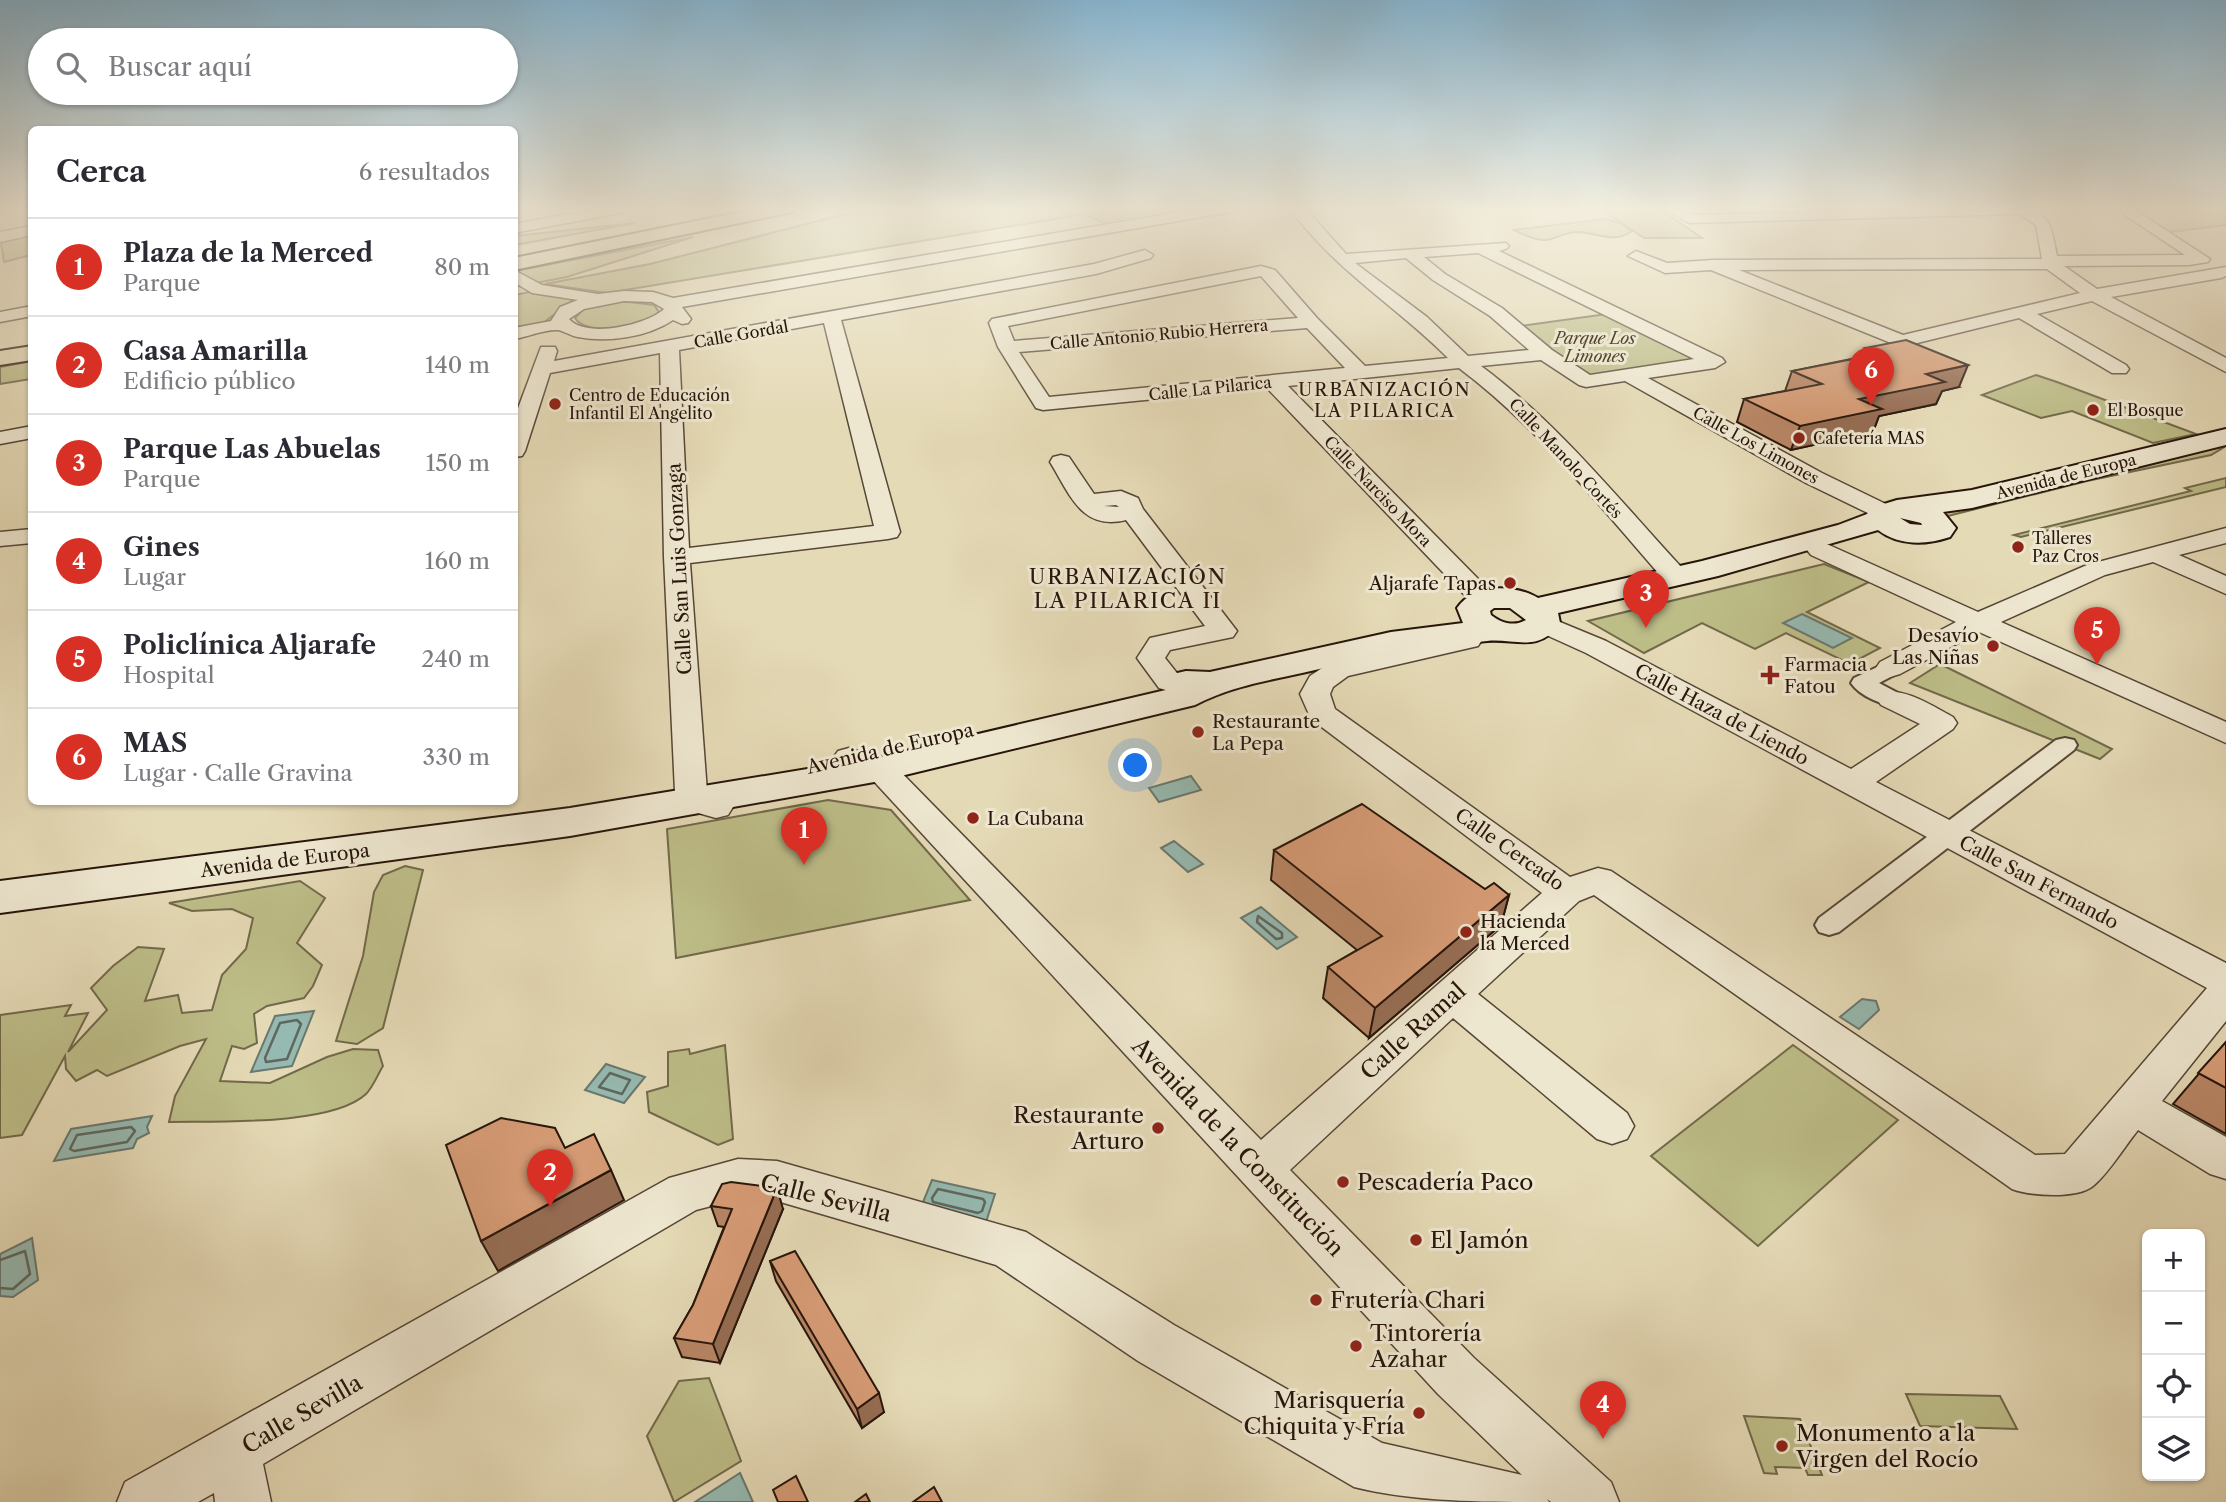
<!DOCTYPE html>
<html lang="es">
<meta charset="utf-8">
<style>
body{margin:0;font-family:"Libre Caslon Text",serif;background:#f2f2f3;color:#2b2b33}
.controls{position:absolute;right:21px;bottom:21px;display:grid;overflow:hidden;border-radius:10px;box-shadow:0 2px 5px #0004}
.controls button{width:63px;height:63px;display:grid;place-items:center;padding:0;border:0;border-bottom:2px solid #e1e1e2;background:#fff;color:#2b2b33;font:35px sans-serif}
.you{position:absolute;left:1136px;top:766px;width:24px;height:24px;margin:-18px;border:5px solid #fff;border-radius:50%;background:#1a73e8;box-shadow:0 0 0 10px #1a73e833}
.badge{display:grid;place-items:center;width:46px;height:46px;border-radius:50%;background:#d93025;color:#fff;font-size:23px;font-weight:700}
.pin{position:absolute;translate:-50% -58px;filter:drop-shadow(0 2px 4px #0008)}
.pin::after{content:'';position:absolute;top:37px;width:24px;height:21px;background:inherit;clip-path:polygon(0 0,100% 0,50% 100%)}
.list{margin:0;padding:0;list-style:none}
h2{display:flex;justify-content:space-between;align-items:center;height:91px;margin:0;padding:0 28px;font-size:30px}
h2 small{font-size:23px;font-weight:400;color:#7c7c81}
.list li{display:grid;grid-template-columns:46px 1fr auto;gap:21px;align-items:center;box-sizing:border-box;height:98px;padding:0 28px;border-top:2px solid #e1e1e2}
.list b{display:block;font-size:26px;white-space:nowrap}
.list p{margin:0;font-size:23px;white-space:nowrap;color:#7c7c81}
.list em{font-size:23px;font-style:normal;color:#7c7c81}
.icon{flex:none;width:38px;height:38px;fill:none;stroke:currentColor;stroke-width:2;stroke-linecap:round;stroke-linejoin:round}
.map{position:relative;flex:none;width:2226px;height:1502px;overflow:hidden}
.search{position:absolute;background:#fff;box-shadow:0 2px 5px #0004;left:28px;top:28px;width:490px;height:77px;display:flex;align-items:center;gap:18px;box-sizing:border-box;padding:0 24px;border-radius:38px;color:#7c7c81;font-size:26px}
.panel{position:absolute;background:#fff;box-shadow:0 2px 5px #0004;left:28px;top:126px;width:490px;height:679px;border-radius:10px}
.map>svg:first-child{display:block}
.green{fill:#bdbd88;stroke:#72694a;stroke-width:2}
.water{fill:#96bab2;stroke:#6a786f;stroke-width:2}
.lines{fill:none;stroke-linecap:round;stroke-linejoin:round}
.shore{stroke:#5e685e;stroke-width:2.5}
.pedestrian-casing{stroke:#564636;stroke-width:4}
.minor-casing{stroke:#564636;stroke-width:3}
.secondary-casing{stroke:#27150b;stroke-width:4}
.motorway-casing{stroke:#27150b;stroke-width:4}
.pedestrian{fill:#eee7d0;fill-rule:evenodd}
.minor{fill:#eee7d0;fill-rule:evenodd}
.secondary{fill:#eee7d0;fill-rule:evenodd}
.motorway{fill:#e5dab6;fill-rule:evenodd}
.wall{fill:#b98665;stroke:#27150b;stroke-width:2}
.shaded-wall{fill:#966d53;stroke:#27150b;stroke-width:2}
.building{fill:#d79c76;stroke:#27150b;stroke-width:2}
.poi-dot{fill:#8f2418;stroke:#eee7d0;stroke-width:2.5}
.labels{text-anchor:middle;stroke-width:6;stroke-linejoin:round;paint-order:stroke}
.far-street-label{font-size:16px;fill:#27150b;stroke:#eee7d0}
.far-park-label{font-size:16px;font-style:italic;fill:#544730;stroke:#eee7d0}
.far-poi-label{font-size:16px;fill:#27150b;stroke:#eee7d0;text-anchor:start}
.far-neighbourhood-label{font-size:18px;letter-spacing:2px;fill:#27150b;stroke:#eee7d0}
.street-label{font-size:19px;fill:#27150b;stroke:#eee7d0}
.poi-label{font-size:19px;fill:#27150b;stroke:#eee7d0;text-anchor:start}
.neighbourhood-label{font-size:21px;letter-spacing:2px;fill:#27150b;stroke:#eee7d0}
.near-street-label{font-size:23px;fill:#27150b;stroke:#eee7d0}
.near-poi-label{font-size:23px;fill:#27150b;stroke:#eee7d0;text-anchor:start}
</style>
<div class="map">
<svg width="2226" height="1502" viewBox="0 0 2226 1502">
<rect width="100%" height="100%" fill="#e5dab6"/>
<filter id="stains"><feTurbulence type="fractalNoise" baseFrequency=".00286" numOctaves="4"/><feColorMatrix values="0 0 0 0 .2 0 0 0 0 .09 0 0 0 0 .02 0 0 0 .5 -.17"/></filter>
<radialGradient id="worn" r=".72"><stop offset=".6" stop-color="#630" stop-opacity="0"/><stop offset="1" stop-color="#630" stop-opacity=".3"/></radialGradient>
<!-- green -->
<g class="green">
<polygon points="873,207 1211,207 1107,225 1085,214 607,293 545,284 650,264"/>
<polygon points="1598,207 1657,207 1702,238 1644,238"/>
<polygon points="2131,207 2217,207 2226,210 2226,225 2170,232"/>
<path d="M1604,219L1620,223L1632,231C1614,244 1598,233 1578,232C1567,232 1561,236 1551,239C1539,243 1525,235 1514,230Z"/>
<polygon points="635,223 515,245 515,236"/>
<polygon points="31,235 31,255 4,262 1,243"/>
<polygon points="693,237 567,277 515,287 515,271"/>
<polygon points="534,291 574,299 542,324 515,330 515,295"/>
<path d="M621,301L654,305L659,312C645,327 586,337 575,318L584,309Z"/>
<polygon points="1614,313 1715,362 1586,381 1514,327"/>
<polygon points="31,361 31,379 0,384 0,367"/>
<polygon points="2036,375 2057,382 2196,434 2153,443 2072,411 2041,418 1982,395"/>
<polygon points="2226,446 2211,455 2087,481 1944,517 1933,513"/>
<polygon points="2226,478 2226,487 2021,537 2014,535 2191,491 2185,488"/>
<polygon points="1824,564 1869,582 1807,612 1880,648 1850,664 1786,633 1755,649 1702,623 1644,653 1588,621"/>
<polygon points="1940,664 2112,749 2100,759 1910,683"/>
<polygon points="828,800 891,810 970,900 676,958 667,829"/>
<polygon points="405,866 423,870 383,1028 357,1044 336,1041 363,956 374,892 383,875"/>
<path d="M300,881L325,898L297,943L322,965L313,986L304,998L267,1006L254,1014L257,1043L244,1049L232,1046L220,1081L270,1083L327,1057L353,1049L378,1050L383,1066C378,1074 373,1087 366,1094C332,1126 216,1121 169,1122L175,1096L206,1039L180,1046L107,1076L97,1070L76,1081L66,1069L65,1056L22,1135L0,1138V1015L71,1005L65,1016L88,1013L68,1052L107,1010L91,988L113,966L138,947L164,949L145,1001L178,995L182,1013L212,1010L222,975L246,949L253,918L232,909L192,911L169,903Z"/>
<polygon points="725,1045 733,1139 718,1145 649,1112 647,1092 668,1086 668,1052 689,1049 690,1054"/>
<polygon points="1793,1045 1898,1120 1758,1246 1651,1156"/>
<polygon points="709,1378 741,1461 674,1502 647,1436 679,1381"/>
<polygon points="1906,1394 2000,1396 2017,1429 1920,1426"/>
<polygon points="1744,1416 1800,1419 1822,1475 1808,1475 1805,1468 1775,1467 1777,1474 1764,1473"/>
</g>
<!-- water -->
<g class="water">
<polygon points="1802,614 1852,638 1833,648 1783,623"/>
<polygon points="1191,776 1201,790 1159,802 1149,788"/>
<polygon points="1174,841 1203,864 1188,872 1161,848"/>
<polygon points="1261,907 1297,937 1277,949 1241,918"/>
<polygon points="1862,999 1876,1001 1879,1010 1859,1029 1840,1017"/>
<polygon points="314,1011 292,1066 251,1072 275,1016"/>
<polygon points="606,1064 645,1077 624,1103 585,1090"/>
<polygon points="152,1116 147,1127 149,1133 137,1139 133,1148 54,1161 71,1129"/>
<polygon points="932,1180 995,1194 986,1222 921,1207"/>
<polygon points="32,1238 38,1280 13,1297 0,1296 0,1254"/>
<polygon points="740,1473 753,1502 695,1502"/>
</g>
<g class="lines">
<!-- shore -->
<g class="shore">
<polygon points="1258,916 1282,933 1282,938 1276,939 1257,922"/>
<polygon points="297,1020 301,1024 287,1059 266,1062 265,1058 280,1023"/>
<polygon points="610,1073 630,1080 622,1094 599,1087"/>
<polygon points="131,1127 135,1131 127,1142 74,1151 70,1149 77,1135"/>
<polygon points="938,1189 983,1199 985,1202 982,1211 978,1213 933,1202 932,1198"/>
<polyline points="0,1260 25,1251 30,1274 13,1289 0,1288"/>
</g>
<!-- pedestrian casing -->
<g class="pedestrian-casing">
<g id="pedestrian">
<path d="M1890,661L1898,663L1901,668L1898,673L1879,683L1900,694L1904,699L1900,704C1885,708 1860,696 1851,683L1854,678Z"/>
<polygon points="2065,738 2074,740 2077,745 2074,750 1839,932 1829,935 1819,932 1815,925 1819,918 2056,740"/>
</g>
</g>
<!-- minor casing -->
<g class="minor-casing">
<g id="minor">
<polygon points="607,207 638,207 631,211 514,233 514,224"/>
<path d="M1209,207H1243L1236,211L682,307L691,319L688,323L682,324L673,320C648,337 608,343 578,337C571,336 564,331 558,330C545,329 527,337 514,339V328L551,321L560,307L578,300L532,293L514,282V270L542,285L598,294L624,291L653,292L673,298ZM624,301L652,302L664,309C647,325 586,339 569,319L584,309Z"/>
<path d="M1289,207H1304L1346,254L1506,243L1509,246L1506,249L1499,251L1722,358L1725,362L1715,368L1648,378L1822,473L1892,507L1896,512L1892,517H1876L1806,483L1625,381L1586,387L1579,385L1541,360L1481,366C1558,423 1619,500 1684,570L1688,576L1684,582L1675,584L1666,582C1600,507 1539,428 1459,368L1288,386L1493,594L1497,600L1493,606L1484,608L1475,606L1267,388L1043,410L1036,408L998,347L989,323L992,319L1261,266L1275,270L1317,318L1365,366L1448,358C1395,305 1333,269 1289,207ZM1478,253L1694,359L1590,375L1552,350L1502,308L1445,274L1424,257ZM1406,258L1433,280L1490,316L1529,350L1468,356L1427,317L1355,263ZM1261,276L1298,318L1014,341L1008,326ZM1307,328L1345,368L1049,397L1019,352Z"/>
<path d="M1662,207H1680L1692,215L2028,207C2053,217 2052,233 2057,256L2185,255L2113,207H2130L2210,259L2208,262L2189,265L2064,266L2097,289L2226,267V276L2221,278L2111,297L2226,358V372L2092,301L2037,314L2126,365L2129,369L2126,373H2112L2019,318L1901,347L1711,270L1665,273L1628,256L1636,251L1667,263L1713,260L2042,259L2036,225L2020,214L1689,223ZM2047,269L2080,293L1903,335L1739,270Z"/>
<polygon points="2218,207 2226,207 2226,212"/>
<polygon points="32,226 32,235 0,242 0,232"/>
<path d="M1145,250L1153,255L1151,258L1096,274L841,320L900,532L897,537L888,539L690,563L707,792L728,799L733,807L728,815L716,818L684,809L675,792L664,557L660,353L550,373L525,451L522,456L514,457V419L541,347H555L557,351L554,361L1094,264ZM824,323L874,526L689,548L679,350Z"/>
<polygon points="32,306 32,316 0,322 0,312"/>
<polygon points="32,426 32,438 0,444 0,432"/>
<path d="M1061,455L1069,457L1094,494L1121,491L1138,498L1143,509L1237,631L1233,637L1170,650L1165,658L1184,682L1179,688L1169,691L1159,688L1137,658L1150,638L1205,626L1126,520C1081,531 1070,494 1050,462L1053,457ZM1116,505L1119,507L1104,506Z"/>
<polygon points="2226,528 2226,543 2179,555 2226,576 2226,594 2153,562 2105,575 2001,622 2226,722 2226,743 1979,632 1900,674 1890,677 1880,674 1876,668 1880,662 1956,622 1811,555 1807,550 1811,545 1820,542 1829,545 1978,612 2087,565"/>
<polygon points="32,529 32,543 0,546 0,532"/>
<path d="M1543,615L1606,641L1851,769L1920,724L1881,705L1877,699L1881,693C1905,687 1932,706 1953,717L1957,723L1953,729L1876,782L2226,963V1021L2162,1101L2226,1137V1179L2210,1174L2138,1130C2125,1146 2108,1174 2093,1186C2077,1199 2030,1196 2012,1189L1594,895L1579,901L1478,994L1627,1113L1634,1126L1627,1139L1612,1144L1597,1139L1453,1018L1290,1170L1474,1358L1611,1482L1619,1502H1551L1547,1499L1549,1502C1485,1502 1414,1502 1354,1487L1138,1361L996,1265L777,1201L738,1199L696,1210L263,1464L271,1502H215L214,1493L198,1502H117L125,1482L669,1178L738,1159L777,1161L1026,1232L1174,1325L1382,1443L1522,1475L1438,1394L869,776L838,765L833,758L838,751L849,748L891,762L1261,1140L1542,893L1311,719L1300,694L1310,676L1328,664L1468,632L1478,634L1482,640L1478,646L1348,676L1333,687L1330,694L1335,709L1570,877L1598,868L1611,871L2035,1155L2065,1154L2207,988L1586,653L1533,629L1529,623L1533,617Z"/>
</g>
</g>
<!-- secondary casing -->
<g class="secondary-casing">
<path id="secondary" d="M2226,429V445L1972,508L1943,512L1956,528L1950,537C1926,545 1899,546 1878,530L1718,576L1558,613L1560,623C1539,654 1514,638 1487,641C1424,647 1363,659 1302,673C1265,681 1229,687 1195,705L880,781L570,836L0,913V881L570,808L880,757L1170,689L1172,688L1168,682L1173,674L1186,671L1210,672L1391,632L1463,623L1457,608C1474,583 1514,584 1538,598L1702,561L1838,525L1867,514L1871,508L1897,500L1972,490ZM1900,518L1921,523L1922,525L1910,524ZM1494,608H1510L1526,620C1514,627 1501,623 1491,615L1490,611Z"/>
</g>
<!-- motorway casing -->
<g class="motorway-casing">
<g id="motorway">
<polygon points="765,207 800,207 792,212 514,270 514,258"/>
<polygon points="32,346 32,360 0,365 0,351"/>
</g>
</g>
<!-- pedestrian -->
<use href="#pedestrian" class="pedestrian"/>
<!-- minor -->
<use href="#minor" class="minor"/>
<!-- secondary -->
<use href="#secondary" class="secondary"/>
<!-- motorway -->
<use href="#motorway" class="motorway"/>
</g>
<!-- wall -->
<g class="wall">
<polygon points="1865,348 1959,387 1942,391 1936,404 1879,416 1873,432 1791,450 1737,422 1744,399 1785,391 1792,371 1861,357"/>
<polygon points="1274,850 1485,889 1509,895 1501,925 1369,1038 1323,998 1328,967 1357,950 1271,880"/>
<polygon points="2226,1042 2226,1134 2173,1104"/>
<polygon points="711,1206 783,1209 720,1363 682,1357 674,1338 693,1305 724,1227 718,1226"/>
<polygon points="770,1261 884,1412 862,1428 776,1281"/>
</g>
<!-- shaded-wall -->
<g class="shaded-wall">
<polygon points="1968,365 1959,387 1942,391 1936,404 1879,416 1873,432 1791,450 1800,426 1859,399 1926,374"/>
<polygon points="1509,895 1501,925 1369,1038 1375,1008"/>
<polygon points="611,1170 624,1200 498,1271 481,1241"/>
<polygon points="777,1188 783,1209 720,1363 713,1344"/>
<polygon points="879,1393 884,1412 862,1428 857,1409"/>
</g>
<!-- building -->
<g class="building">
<polygon points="1906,340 1968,365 1926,374 1945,382 1859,399 1882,409 1800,426 1744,399 1822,384 1792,371 1879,354 1865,348"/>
<polygon points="1362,804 1485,889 1494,883 1509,895 1375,1008 1328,967 1382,936 1274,850"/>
<polygon points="2226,1042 2226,1088 2198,1073"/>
<polygon points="501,1118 555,1128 565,1148 594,1134 611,1170 481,1241 446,1145"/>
<polygon points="731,1182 777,1188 713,1344 674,1338 693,1305 732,1209 711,1206 722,1184"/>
<polygon points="795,1251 879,1393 857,1409 770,1261"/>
<polygon points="796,1476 808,1502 778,1502 773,1490"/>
<polygon points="934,1487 942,1502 913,1502"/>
<polygon points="866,1494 870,1502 855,1502"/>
</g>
<!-- sky -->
<linearGradient id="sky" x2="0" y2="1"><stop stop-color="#87b6d2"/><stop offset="0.5" stop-color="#f3eede"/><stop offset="1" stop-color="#f3eede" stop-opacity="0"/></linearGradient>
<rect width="2226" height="418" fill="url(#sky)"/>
<!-- markers -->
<g class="poi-dot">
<circle cx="555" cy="404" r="7"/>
<circle cx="2093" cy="410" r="7"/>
<circle cx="1799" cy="438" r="7"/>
<circle cx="2018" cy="547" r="7"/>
<circle cx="1510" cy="583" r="7"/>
<circle cx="1993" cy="646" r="7"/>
<path d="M1766.5 664.5h7v7h7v7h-7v7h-7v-7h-7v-7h7z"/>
<circle cx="1198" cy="732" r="7"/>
<circle cx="973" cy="818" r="7"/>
<circle cx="1466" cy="932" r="7"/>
<circle cx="1158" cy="1128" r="7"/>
<circle cx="1343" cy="1182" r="7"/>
<circle cx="1416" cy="1240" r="7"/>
<circle cx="1316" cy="1300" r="7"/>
<circle cx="1356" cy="1346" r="7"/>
<circle cx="1419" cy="1413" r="7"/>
<circle cx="1782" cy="1446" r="7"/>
</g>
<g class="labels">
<!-- far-street labels -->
<g class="far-street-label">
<text transform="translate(741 334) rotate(-10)" y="6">Calle Gordal</text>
<text transform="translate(1159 334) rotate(-5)" y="6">Calle Antonio Rubio Herrera</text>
<text transform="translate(1210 388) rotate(-6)" y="6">Calle La Pilarica</text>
<text transform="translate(1756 445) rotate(29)" y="6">Calle Los Limones</text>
<text transform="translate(1566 458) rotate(47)" y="6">Calle Manolo Cortés</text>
<text transform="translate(2066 476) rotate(-14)" y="6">Avenida de Europa</text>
<text transform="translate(1378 491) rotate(46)" y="6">Calle Narciso Mora</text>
</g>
<!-- far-park labels -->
<g class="far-park-label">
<text x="1595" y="344">Parque Los<tspan x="1595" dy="18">Limones</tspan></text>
</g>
<!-- far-poi labels -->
<g class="far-poi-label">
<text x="569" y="401">Centro de Educación<tspan x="569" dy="18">Infantil El Angelito</tspan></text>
<text x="2107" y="416">El Bosque</text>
<text x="1813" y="444">Cafetería MAS</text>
<text x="2032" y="544">Talleres<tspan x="2032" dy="18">Paz Cros</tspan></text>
</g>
<!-- far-neighbourhood labels -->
<g class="far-neighbourhood-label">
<text x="1385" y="396">URBANIZACIÓN<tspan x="1385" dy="21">LA PILARICA</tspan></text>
</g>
<!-- street labels -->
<g class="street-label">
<text transform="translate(679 569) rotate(-93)" y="7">Calle San Luis Gonzaga</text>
<text transform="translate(1722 714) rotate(28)" y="7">Calle Haza de Liendo</text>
<text transform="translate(890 748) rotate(-13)" y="7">Avenida de Europa</text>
<text transform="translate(1510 849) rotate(35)" y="7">Calle Cercado</text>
<text transform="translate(285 860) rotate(-7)" y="7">Avenida de Europa</text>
<text transform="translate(2039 882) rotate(28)" y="7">Calle San Fernando</text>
</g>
<!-- poi labels -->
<g class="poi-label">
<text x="1496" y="590" text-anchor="end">Aljarafe Tapas</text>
<text x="1979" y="642" text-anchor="end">Desavío<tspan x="1979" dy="22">Las Niñas</tspan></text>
<text x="1784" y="671">Farmacia<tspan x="1784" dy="22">Fatou</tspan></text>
<text x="1212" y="728">Restaurante<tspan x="1212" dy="22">La Pepa</tspan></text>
<text x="987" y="825">La Cubana</text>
<text x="1480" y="928">Hacienda<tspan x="1480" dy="22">la Merced</tspan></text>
</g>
<!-- neighbourhood labels -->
<g class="neighbourhood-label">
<text x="1128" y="584">URBANIZACIÓN<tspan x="1128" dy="24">LA PILARICA II</tspan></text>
</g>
<!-- near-street labels -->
<g class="near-street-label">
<text transform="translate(1413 1031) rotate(-42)" y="8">Calle Ramal</text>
<text transform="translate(1238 1147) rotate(46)" y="8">Avenida de la Constitución</text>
<text transform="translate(826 1198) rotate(14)" y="8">Calle Sevilla</text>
<text transform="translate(302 1414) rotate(-30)" y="8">Calle Sevilla</text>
</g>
<!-- near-poi labels -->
<g class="near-poi-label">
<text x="1144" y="1123" text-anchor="end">Restaurante<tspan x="1144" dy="26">Arturo</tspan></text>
<text x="1357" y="1190">Pescadería Paco</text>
<text x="1430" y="1248">El Jamón</text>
<text x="1330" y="1308">Frutería Chari</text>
<text x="1370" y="1341">Tintorería<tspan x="1370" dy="26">Azahar</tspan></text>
<text x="1405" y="1408" text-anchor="end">Marisquería<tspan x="1405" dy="26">Chiquita y Fría</tspan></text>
<text x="1796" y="1441">Monumento a la<tspan x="1796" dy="26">Virgen del Rocío</tspan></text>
</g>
</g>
<rect width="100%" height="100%" filter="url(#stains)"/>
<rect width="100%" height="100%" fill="url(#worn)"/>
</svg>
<div class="controls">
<button>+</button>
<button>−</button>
<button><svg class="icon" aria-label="locate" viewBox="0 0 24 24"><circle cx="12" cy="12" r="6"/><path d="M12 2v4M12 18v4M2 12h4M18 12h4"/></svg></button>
<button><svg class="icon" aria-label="layers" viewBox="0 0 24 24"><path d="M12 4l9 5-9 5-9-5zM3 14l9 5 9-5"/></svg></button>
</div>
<div class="you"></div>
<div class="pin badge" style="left:804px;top:865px">1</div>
<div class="pin badge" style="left:550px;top:1207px">2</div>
<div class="pin badge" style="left:1646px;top:628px">3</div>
<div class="pin badge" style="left:1603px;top:1439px">4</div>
<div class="pin badge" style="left:2097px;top:665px">5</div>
<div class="pin badge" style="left:1871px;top:405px">6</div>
<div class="search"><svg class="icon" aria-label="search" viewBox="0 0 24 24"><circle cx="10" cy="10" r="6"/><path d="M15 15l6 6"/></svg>Buscar aquí</div>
<section class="panel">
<h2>Cerca<small>6 resultados</small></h2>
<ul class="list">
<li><span class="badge">1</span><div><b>Plaza de la Merced</b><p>Parque</p></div><em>80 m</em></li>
<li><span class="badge">2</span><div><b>Casa Amarilla</b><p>Edificio público</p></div><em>140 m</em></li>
<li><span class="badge">3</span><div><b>Parque Las Abuelas</b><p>Parque</p></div><em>150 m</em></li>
<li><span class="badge">4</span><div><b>Gines</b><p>Lugar</p></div><em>160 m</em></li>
<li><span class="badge">5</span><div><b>Policlínica Aljarafe</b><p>Hospital</p></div><em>240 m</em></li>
<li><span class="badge">6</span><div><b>MAS</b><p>Lugar · Calle Gravina</p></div><em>330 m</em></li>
</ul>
</section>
</div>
